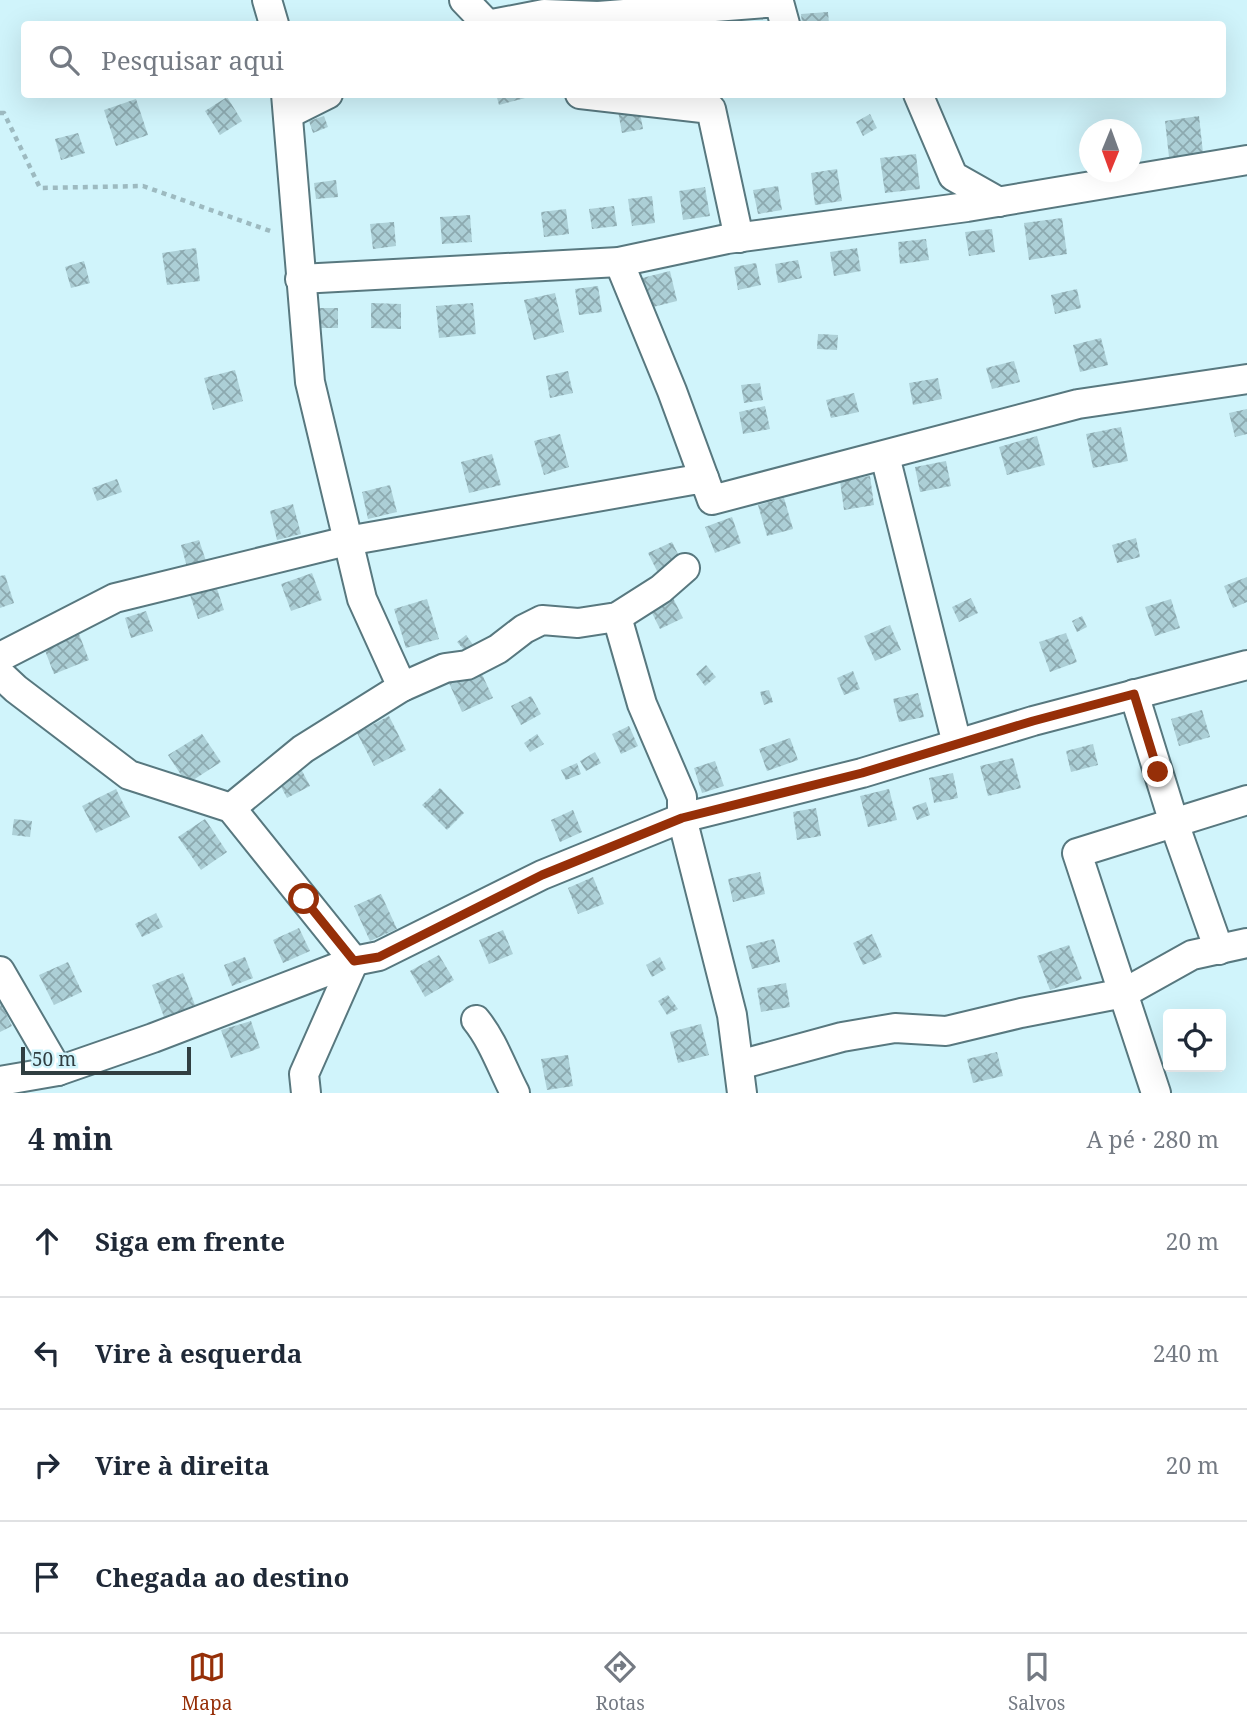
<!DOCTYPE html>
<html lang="pt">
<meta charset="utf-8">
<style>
body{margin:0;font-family:"Noto Serif",serif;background:#f6f6f7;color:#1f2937}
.controls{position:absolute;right:21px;bottom:21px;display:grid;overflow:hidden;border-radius:7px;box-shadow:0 7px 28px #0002}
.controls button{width:63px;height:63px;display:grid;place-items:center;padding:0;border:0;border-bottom:2px solid #e0e1e3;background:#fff;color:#1f2937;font:35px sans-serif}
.compass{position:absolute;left:1079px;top:119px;width:63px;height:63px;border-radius:50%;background:#fff;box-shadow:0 7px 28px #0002;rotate:181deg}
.scale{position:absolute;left:21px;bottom:18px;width:170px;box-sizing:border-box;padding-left:7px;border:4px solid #303e41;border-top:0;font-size:19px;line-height:24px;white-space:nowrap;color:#303e41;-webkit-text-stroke:5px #d0f4fb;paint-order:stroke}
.stop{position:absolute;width:21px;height:21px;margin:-16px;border:5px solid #962f08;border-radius:50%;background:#fff}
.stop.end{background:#962f08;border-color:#fff;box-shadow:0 2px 7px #0008}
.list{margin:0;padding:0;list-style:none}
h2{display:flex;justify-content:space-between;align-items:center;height:91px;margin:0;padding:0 28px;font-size:30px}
h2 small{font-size:23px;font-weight:400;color:#747a83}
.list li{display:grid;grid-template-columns:46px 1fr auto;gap:21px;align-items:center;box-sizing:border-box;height:112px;padding:0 28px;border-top:2px solid #e0e1e3}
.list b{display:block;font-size:26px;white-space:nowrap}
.list em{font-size:23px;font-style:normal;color:#747a83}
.icon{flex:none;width:38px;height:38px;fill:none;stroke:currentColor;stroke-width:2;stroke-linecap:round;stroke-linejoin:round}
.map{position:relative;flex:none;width:1247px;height:1093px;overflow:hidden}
.search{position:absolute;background:#fff;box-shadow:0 7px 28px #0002;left:21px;right:21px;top:21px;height:77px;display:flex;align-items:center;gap:18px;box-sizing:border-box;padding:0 24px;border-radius:7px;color:#747a83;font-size:26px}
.sheet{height:539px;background:#fff}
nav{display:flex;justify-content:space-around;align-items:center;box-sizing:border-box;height:98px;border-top:2px solid #e0e1e3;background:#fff;font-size:19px;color:#747a83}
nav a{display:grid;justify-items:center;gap:4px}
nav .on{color:#962f08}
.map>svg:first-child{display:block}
.building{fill:url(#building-cross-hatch)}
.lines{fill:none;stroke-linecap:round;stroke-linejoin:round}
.street-casing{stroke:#58787f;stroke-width:32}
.path{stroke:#9dbac0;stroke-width:4.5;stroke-dasharray:5 5;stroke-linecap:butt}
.street{stroke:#fff;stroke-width:28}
.route{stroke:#962f08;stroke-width:9}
</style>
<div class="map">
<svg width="1247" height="1093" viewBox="0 0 1247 1093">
<defs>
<pattern id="building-cross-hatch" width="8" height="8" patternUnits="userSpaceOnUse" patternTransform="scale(1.75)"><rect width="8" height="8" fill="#accfd6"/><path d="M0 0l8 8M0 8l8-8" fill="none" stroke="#8ca9af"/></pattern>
</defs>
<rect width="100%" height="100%" fill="#d0f4fb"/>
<!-- building -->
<g class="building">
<polygon points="828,12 829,24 802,24 801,14"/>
<polygon points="496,94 524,94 525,98 499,105"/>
<polygon points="227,97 242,121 220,135 205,111"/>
<polygon points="136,99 148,135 116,146 104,110"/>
<polygon points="639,107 643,129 622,133 618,111"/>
<polygon points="870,114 877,128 863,136 856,122"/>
<polygon points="324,116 328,127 313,133 309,121"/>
<polygon points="1199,116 1203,153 1169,157 1165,121"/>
<polygon points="78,133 85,153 61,160 55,139"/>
<polygon points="916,154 920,189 885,193 880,158"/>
<polygon points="837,169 842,201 815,205 811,173"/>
<polygon points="336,180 338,197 316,199 314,183"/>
<polygon points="778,186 782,210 758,214 753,190"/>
<polygon points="705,187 710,216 683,220 679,191"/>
<polygon points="652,196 655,223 632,226 628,199"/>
<polygon points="614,206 617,226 592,229 589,209"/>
<polygon points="566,209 569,234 544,237 541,212"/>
<polygon points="470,215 472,242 442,244 440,217"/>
<polygon points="1062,218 1067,254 1029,260 1024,223"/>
<polygon points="394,222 396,246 373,249 370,224"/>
<polygon points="992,229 995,252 969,256 965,232"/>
<polygon points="926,239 929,260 900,264 898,242"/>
<polygon points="196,248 200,281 167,285 162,253"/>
<polygon points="857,248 861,271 834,276 830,252"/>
<polygon points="798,260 802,278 778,283 775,264"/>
<polygon points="84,261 90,283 71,288 65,267"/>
<polygon points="756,263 761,285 738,290 734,267"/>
<polygon points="670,271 677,301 649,308 642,278"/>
<polygon points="598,286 602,312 579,315 575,289"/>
<polygon points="1077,289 1081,308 1055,314 1051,295"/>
<polygon points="555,293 564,332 534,340 524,300"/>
<polygon points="371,303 401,304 401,329 371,328"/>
<polygon points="473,303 476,334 439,338 436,306"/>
<rect x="314" y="308" width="24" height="20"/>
<polygon points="818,334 838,335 837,350 817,349"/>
<polygon points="1101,338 1108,365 1080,372 1073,345"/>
<polygon points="1014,361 1020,382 992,389 986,368"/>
<polygon points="235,370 243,401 213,410 204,378"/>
<polygon points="568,371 573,393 550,398 546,376"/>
<polygon points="938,378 942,399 913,405 909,383"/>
<polygon points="760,383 763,400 744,403 741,385"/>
<polygon points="854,393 859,412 831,418 826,400"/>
<polygon points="765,406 770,429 743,434 739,412"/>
<polygon points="1247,409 1247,434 1235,437 1229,413"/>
<polygon points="1121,427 1128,461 1093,468 1086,434"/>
<polygon points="560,434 569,467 544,475 534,441"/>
<polygon points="1037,436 1045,465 1007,475 999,447"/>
<polygon points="492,454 501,485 469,493 461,462"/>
<polygon points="946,461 951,486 920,492 915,467"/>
<polygon points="870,476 874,505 844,510 840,481"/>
<polygon points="117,479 122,492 97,501 92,488"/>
<polygon points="390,485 397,512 368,519 362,492"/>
<polygon points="784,498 793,529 767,536 758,505"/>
<polygon points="293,504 301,534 277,540 270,511"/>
<polygon points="732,517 741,543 715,553 705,527"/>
<polygon points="1136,538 1140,557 1117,563 1112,545"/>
<polygon points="199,540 206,561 187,567 181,545"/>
<polygon points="672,542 683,564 659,575 648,553"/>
<polygon points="312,573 322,600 291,611 281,584"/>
<polygon points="5,575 14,603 0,608 0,576"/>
<polygon points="1247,577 1247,602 1233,608 1224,586"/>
<polygon points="215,583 224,610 198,619 189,592"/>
<polygon points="670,592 683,618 660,629 647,603"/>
<polygon points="971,598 978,613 959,622 952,607"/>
<polygon points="427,599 439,639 406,648 394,609"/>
<polygon points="1171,599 1180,628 1155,636 1145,607"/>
<polygon points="146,611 153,631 131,638 125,618"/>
<polygon points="1082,616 1087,627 1077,632 1072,621"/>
<polygon points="890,625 901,650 875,661 864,636"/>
<polygon points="1066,633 1077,662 1050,672 1039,642"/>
<polygon points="79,634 89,660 54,674 44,648"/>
<polygon points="466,635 474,646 466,652 457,642"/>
<polygon points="706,665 716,677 705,686 696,674"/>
<polygon points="480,670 493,698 462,712 449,683"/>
<polygon points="853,671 860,689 844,695 837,678"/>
<polygon points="769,690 773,702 764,705 760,692"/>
<polygon points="918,693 924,717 899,722 893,699"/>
<polygon points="531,696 541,714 521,725 511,706"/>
<polygon points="1202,710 1210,737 1179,746 1171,719"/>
<polygon points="389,716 406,750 374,766 357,733"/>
<polygon points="629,726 638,746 621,754 612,734"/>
<polygon points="202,734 221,762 187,784 168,755"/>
<polygon points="537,734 544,744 530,752 524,743"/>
<polygon points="790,738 798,760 767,771 759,749"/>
<polygon points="1093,744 1098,765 1071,772 1066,751"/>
<polygon points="595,752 601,763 586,771 580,761"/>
<polygon points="1013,758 1021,788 988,796 980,766"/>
<polygon points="715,761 724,786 702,793 694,768"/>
<polygon points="577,763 581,774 566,780 561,770"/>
<polygon points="300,767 310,786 287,798 277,779"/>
<polygon points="953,773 958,798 934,803 929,778"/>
<polygon points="440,788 464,813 447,830 422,805"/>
<polygon points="116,789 130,817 96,833 82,806"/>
<polygon points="889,789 897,820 868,827 860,796"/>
<polygon points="926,802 930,815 917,820 912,807"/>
<polygon points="816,808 821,836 797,840 793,812"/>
<polygon points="573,810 582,832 560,842 551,820"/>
<polygon points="14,819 32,821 30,837 12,835"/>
<polygon points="205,819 227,852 201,870 178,837"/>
<polygon points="760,872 765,894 733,902 728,879"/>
<polygon points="593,877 604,904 578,914 568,888"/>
<polygon points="381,894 397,929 370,941 354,906"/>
<polygon points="156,913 163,927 142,937 135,924"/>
<polygon points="299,928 310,951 283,963 273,940"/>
<polygon points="503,930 513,954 489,964 479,940"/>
<polygon points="872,934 882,957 863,965 853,943"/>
<polygon points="774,939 780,962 752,969 746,946"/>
<polygon points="1069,945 1082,979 1050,990 1037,956"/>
<polygon points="439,955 454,980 425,997 410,971"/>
<polygon points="245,957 253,978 232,986 224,965"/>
<polygon points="660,957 666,969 652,977 646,965"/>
<polygon points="68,962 82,992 54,1005 39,975"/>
<polygon points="183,973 195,1005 164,1017 152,985"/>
<polygon points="786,983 790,1007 761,1012 757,988"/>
<polygon points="668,995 678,1009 667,1015 658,1001"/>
<polygon points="0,1001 12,1026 0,1032"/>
<polygon points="251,1021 260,1048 231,1058 221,1030"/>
<polygon points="701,1024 709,1055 678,1063 670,1032"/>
<polygon points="997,1052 1003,1076 973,1083 967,1059"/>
<polygon points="568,1055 573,1086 547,1090 541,1059"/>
</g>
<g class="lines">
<!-- street casing -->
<g class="street-casing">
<g id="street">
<polyline points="267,0 274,24"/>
<polyline points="464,0 487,24"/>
<polyline points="492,24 544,14 598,16 779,2 785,24"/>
<polyline points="286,94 310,382 362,599 402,687"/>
<polyline points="580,94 711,109 739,238"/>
<polyline points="918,94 953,176 999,202"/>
<polyline points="288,114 328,94"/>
<polyline points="619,262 672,391 704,478"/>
<polyline points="300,279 619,262 727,239 967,207 1247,160"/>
<polyline points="885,456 957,744"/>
<polyline points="617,617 642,704 682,797 682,818 732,1015 742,1093"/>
<polyline points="0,657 115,598 347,541 704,478 712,500 1078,404 1247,379"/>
<polyline points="0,674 16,689 129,775 231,808 354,961"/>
<polyline points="1134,694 1174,823 1219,950"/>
<polyline points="231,808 303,749 402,687 445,668 467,665 498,649 524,629 542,620 578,623 617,617 661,589 685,568"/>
<polyline points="0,971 58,1071"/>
<path d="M476,1020C493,1041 502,1068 515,1093"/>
<polyline points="739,1065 842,1037 895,1028 946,1031 1021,1013 1124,993 1192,955 1247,943"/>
<polyline points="0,1081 58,1071 153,1038 354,961 379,956 542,875 682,818 862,773 1033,721 1247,665"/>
<polyline points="306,1093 304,1074 354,961"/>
<polyline points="1156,1093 1077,853 1247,800"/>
</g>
</g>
<!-- path -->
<polyline class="path" points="0,113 4,113 40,188 143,186 273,232"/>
<!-- street -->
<use href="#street" class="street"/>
</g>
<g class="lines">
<!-- route -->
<polyline class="route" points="304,899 354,961 379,957 542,875 682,818 862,773 1033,721 1134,694 1158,772"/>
</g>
</svg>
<div class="controls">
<button><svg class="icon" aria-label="locate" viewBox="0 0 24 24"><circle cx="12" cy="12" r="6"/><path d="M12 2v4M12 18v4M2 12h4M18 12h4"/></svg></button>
</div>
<svg class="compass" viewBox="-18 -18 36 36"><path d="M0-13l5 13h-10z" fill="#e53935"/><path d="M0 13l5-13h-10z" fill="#747a83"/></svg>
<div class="scale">50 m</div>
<div class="stop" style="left:304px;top:899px"></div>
<div class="stop end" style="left:1158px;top:772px"></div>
<div class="search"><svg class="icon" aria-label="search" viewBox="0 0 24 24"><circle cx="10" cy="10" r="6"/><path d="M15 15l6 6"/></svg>Pesquisar aqui</div>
</div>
<section class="sheet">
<h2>4 min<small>A pé · 280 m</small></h2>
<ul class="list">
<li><svg class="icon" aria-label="ahead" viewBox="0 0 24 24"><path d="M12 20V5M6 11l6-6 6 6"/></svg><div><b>Siga em frente</b></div><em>20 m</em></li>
<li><svg class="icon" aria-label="left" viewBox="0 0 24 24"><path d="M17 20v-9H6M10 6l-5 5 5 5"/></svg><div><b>Vire à esquerda</b></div><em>240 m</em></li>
<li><svg class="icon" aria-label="right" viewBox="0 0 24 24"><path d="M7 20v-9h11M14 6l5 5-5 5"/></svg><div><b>Vire à direita</b></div><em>20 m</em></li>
<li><svg class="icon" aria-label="arrive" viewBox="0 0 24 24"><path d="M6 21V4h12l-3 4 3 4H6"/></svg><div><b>Chegada ao destino</b></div></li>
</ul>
</section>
<nav>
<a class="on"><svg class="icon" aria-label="map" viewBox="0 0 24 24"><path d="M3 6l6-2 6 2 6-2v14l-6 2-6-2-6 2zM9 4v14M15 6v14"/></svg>Mapa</a>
<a><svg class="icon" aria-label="directions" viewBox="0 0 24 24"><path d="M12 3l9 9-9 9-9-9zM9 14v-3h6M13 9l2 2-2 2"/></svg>Rotas</a>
<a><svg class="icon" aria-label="saved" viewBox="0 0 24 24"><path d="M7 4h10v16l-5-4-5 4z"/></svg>Salvos</a>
</nav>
